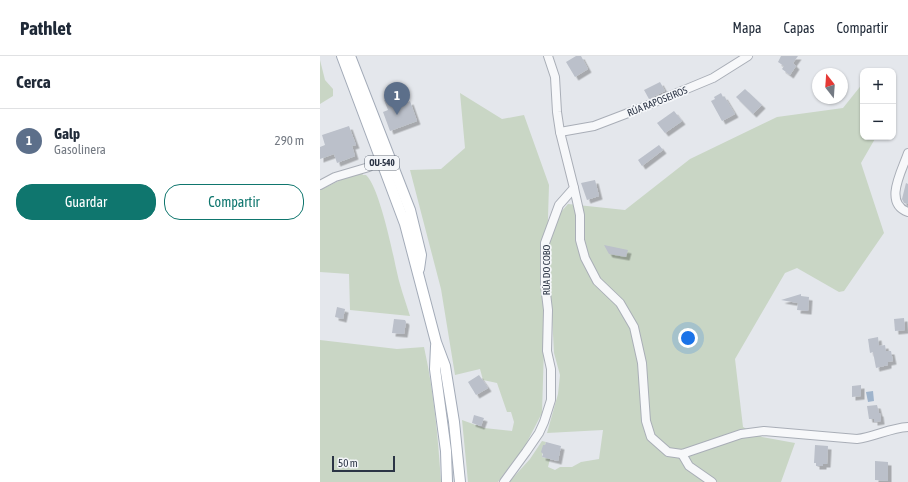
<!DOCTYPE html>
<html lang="es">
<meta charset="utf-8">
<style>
body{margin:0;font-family:"Asap Condensed",sans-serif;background:#f6f6f7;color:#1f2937}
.controls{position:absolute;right:12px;top:12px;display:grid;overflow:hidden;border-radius:8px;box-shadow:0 1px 3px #0004}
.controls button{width:36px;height:36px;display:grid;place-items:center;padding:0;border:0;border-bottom:1px solid #e0e1e3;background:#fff;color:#1f2937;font:20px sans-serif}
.compass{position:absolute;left:492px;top:12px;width:36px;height:36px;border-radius:50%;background:#fff;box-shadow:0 1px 3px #0004;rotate:343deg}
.scale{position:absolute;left:12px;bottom:10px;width:63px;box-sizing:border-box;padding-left:4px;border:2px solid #2b3445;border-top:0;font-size:11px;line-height:14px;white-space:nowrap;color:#2b3445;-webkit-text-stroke:3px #f4f6f9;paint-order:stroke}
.you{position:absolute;left:368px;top:282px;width:14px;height:14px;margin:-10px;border:3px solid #fff;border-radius:50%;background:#1a73e8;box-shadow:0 0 0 6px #1a73e833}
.badge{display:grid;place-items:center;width:26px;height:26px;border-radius:50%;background:#0f766e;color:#fff;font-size:13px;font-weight:700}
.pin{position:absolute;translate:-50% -33px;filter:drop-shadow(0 1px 2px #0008)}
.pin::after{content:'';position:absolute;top:21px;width:14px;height:12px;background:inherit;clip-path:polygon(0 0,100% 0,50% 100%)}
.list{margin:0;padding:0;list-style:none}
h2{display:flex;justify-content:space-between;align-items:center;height:52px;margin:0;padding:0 16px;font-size:17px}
h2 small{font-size:13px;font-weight:400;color:#747a83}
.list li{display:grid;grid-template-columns:26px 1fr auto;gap:12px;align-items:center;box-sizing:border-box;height:64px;padding:0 16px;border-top:1px solid #e0e1e3}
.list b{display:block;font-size:15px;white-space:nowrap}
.list p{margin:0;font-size:13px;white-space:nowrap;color:#747a83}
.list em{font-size:13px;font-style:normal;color:#747a83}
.actions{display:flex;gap:8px;padding:12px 16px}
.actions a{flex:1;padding:9px 0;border:1px solid #0f766e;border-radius:16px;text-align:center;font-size:14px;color:#0f766e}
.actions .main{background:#0f766e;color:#fff}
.map{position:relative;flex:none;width:588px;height:426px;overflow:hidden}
header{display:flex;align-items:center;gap:24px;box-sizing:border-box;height:56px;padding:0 20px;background:#fff;border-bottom:1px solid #e0e1e3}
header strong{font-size:19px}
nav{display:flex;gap:22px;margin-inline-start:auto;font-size:14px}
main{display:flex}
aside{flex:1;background:#fff}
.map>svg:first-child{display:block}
.green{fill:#c9d6c5}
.water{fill:#9fb4cc}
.building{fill:#bbc0ca;filter:url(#shadow)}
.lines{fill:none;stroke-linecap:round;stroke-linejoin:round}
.minor-casing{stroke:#a9aeb7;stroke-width:10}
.major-casing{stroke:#a3abb8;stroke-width:12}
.minor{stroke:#f7f8fa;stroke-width:8}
.major{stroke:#fff;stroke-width:10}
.labels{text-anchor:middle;stroke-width:3.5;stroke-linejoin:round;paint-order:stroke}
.shield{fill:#f4f6f9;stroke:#676e7b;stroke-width:1}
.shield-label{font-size:9px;font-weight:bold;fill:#2b3445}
.street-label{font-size:10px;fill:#2b3445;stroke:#f4f6f9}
</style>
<header>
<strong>Pathlet</strong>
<nav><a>Mapa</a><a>Capas</a><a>Compartir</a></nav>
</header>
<main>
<aside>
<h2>Cerca<small></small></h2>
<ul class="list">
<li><span class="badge" style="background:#5c6f8a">1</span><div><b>Galp</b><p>Gasolinera</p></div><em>290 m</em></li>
</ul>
<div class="actions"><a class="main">Guardar</a><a>Compartir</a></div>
</aside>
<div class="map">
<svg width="588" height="426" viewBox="0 0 588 426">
<defs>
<filter id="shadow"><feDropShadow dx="3.5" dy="3.5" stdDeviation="0" flood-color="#0004"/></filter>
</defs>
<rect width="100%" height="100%" fill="#e4e7ec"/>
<!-- green -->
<g class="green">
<polygon points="0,4 5,24 13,33 13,40 0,48"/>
<polygon points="543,27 543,81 556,81 541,107 564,177 524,235 519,236 477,212 465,217 415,303 423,371 442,381 475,387 461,426 189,426 210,403 222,385 226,386 225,389 223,389 222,401 230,403 228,411 235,414 240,411 252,411 261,406 279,403 283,374 227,377 238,338 240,319 234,297 230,222 230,183 240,157 248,148 305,154 370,103 457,61 523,52"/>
<polygon points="140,37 182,63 204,59 229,129 222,357 205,390 178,426 148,426 142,364 164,372 192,375 194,366 191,356 187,356 177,327 163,324 160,313 135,319 121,233 90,114 121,113 145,92"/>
<path d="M41,116L43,119H46C59,131 72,193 76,212C79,228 85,244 90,260L30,254L29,218L0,216V134L35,117Z"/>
<path d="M0,284L77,293L104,291C114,336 118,381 121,426H0Z"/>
</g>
<!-- water -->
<polygon class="water" points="553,335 554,345 548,346 546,336"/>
<!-- building -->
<g class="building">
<polygon points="256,0 261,0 268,13 255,21 246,6"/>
<polygon points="461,0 478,0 473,7 476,10 470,19 462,13 464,10 458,6"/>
<polygon points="340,26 345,35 329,43 324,34"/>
<polygon points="425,33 442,49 433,58 416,41"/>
<polygon points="82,37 86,47 90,45 97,65 70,75 63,56 68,54 64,44"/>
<polygon points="401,37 403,41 404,40 415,58 402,65 391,45 395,43 394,41"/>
<polygon points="354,55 362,65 345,77 337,67"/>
<polygon points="29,70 36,89 32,90 35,100 17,107 14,98 0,103 0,91 5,89 2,79"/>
<polygon points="339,89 343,94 322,110 318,104"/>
<polygon points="275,124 279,140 267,144 261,127"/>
<polygon points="586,127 588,128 588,148 584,147 582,143"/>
<polygon points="284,189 308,194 306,201 289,198"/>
<polygon points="481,238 481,240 489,241 488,255 477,254 478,247 461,244"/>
<polygon points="17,251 25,253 23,263 15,261"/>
<polygon points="584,262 585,274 575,275 574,263"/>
<polygon points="74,263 85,264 86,266 84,278 72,277"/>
<polygon points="558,281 559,290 565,289 566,295 571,295 573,305 568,306 568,309 556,312 553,296 550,297 548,283"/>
<polygon points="159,319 168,332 156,339 148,326"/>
<polygon points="541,329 541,340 532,341 532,330"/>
<polygon points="557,349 559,357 560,357 561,365 554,366 554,363 549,363 547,350"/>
<polygon points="154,359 164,362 161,370 152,367"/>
<polygon points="226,386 241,390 238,405 222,401 223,398 221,396 223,389 225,389"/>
<polygon points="495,389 508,390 507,408 503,408 503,410 496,410 496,407 494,407"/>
<polygon points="555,405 568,406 568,425 555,424"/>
</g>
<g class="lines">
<!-- minor casing -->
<g class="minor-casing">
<g id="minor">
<polyline points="240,76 274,70 316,54 393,22 428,0"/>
<path d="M588,97C582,115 563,147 588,156"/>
<polyline points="0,129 15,121 49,111"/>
<path d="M254,132L260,159V184L265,202L277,225L300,247L314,271L322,307L326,365L331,381L348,396L362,398L421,378L444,375L537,383C554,381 570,372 588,371"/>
<polyline points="362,398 369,410 392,426"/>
<polyline points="184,426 206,396 219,377 224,366 231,344 231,313 227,295 228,254 225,229 225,187 239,149 254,132 240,76 237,56 235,21 228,0"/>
</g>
</g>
<!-- major casing -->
<g class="major-casing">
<g id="major">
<polyline points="22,0 85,168 116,286 125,310 134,366 140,426"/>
<polyline points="30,0 90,154 101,199 99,213"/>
<polyline points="116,290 115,313 126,395 127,426"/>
</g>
</g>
<!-- minor -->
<use href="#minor" class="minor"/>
<!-- major -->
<use href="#major" class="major"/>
</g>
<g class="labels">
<!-- shield labels -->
<rect class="shield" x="45" y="100" width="34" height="14" rx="3"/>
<g class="shield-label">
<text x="62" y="110">OU-540</text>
</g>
<!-- street labels -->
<g class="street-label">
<text transform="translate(337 45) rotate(-22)" y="4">RÚA RAPOSEIROS</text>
<text transform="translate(226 214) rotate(-90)" y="4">RÚA DO COBO</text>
</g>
</g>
</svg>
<div class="controls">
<button>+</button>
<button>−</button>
</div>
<svg class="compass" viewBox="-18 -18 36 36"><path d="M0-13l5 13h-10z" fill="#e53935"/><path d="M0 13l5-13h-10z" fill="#747a83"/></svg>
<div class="scale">50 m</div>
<div class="you"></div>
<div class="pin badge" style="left:77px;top:59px;background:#5c6f8a">1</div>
</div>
</main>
